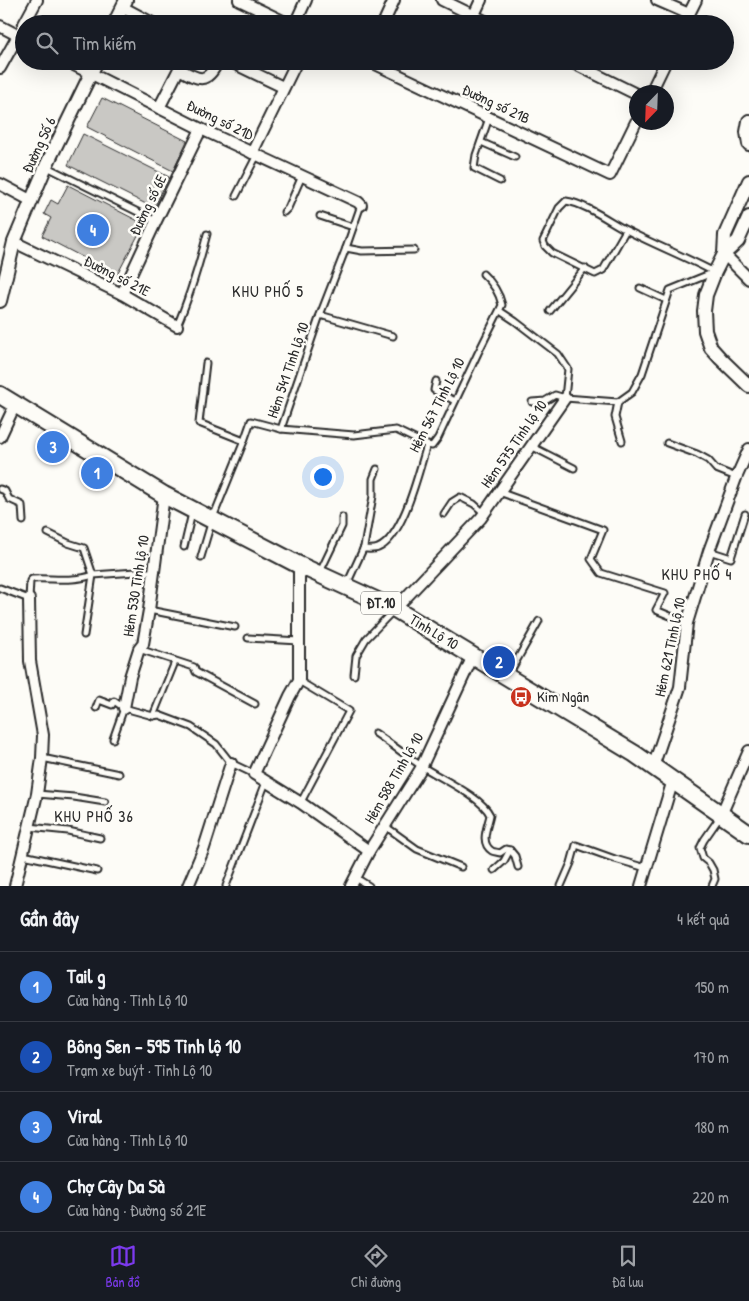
<!DOCTYPE html>
<html lang="vi">
<meta charset="utf-8">
<style>
body{margin:0;font-family:"Patrick Hand",sans-serif;background:#20242c;color:#f1f3f6}
.compass{position:absolute;left:629px;top:85px;width:45px;height:45px;border-radius:50%;background:#171b24;box-shadow:0 5px 20px #0002;rotate:203deg}
.you{position:absolute;left:322px;top:476px;width:18px;height:18px;margin:-12px;border:4px solid #fff;border-radius:50%;background:#1a73e8;box-shadow:0 0 0 8px #1a73e833}
.badge{display:grid;place-items:center;width:32px;height:32px;border-radius:50%;background:#7c3aed;color:#fff;font-size:16px;font-weight:700}
.pin{position:absolute;translate:-50% -50%;border:2px solid #fff;box-shadow:0 1px 5px #0006}
.list{margin:0;padding:0;list-style:none}
h2{display:flex;justify-content:space-between;align-items:center;height:65px;margin:0;padding:0 20px;font-size:21px}
h2 small{font-size:16px;font-weight:400;color:#9ea1a6}
.list li{display:grid;grid-template-columns:32px 1fr auto;gap:15px;align-items:center;box-sizing:border-box;height:70px;padding:0 20px;border-top:1px solid #363941}
.list b{display:block;font-size:19px;white-space:nowrap}
.list p{margin:0;font-size:16px;white-space:nowrap;color:#9ea1a6}
.list em{font-size:16px;font-style:normal;color:#9ea1a6}
.icon{flex:none;width:28px;height:28px;fill:none;stroke:currentColor;stroke-width:2;stroke-linecap:round;stroke-linejoin:round}
.map{position:relative;flex:none;width:749px;height:886px;overflow:hidden}
.search{position:absolute;background:#171b24;box-shadow:0 5px 20px #0002;left:15px;right:15px;top:15px;height:55px;display:flex;align-items:center;gap:12px;box-sizing:border-box;padding:0 18px;border-radius:28px;color:#9ea1a6;font-size:19px}
.sheet{height:345px;background:#171b24}
nav{display:flex;justify-content:space-around;align-items:center;box-sizing:border-box;height:70px;border-top:1px solid #363941;background:#171b24;font-size:14px;color:#9ea1a6}
nav a{display:grid;justify-items:center;gap:2px}
nav .on{color:#7c3aed}
.map>svg:first-child{display:block}
.building{fill:#c9c8c4;stroke:#2b2b2b}
.lines{fill:none;stroke-linecap:round;stroke-linejoin:round}
.service-casing{stroke:#2b2b2b;stroke-width:9}
.minor-casing{stroke:#2b2b2b;stroke-width:14}
.tertiary-casing{stroke:#2b2b2b;stroke-width:16}
.primary-casing{stroke:#2b2b2b;stroke-width:20}
.service{stroke:#fdfcf7;stroke-width:5}
.minor{stroke:#fdfcf7;stroke-width:10}
.tertiary{stroke:#fdfcf7;stroke-width:12}
.primary{stroke:#fdfcf7;stroke-width:16}
.labels{text-anchor:middle;stroke-width:5;stroke-linejoin:round;paint-order:stroke}
.shield{fill:#fdfcf7;stroke:#6a6a68;stroke-width:1}
.shield-label{font-size:14px;font-weight:bold;fill:#2b2b2b}
.street-label{font-size:15px;fill:#2b2b2b;stroke:#fdfcf7}
.poi-label{font-size:15px;fill:#2b2b2b;stroke:#fdfcf7;text-anchor:start}
.neighbourhood-label{font-size:16px;letter-spacing:1px;fill:#2b2b2b;stroke:#fdfcf7}
</style>
<div class="map">
<svg width="749" height="886" viewBox="0 0 749 886">
<rect width="100%" height="100%" fill="#fdfcf7"/>
<filter id="ink" filterUnits="userSpaceOnUse"><feTurbulence type="fractalNoise" baseFrequency=".02" numOctaves="2"/><feDisplacementMap in="SourceGraphic" scale="10" xChannelSelector="R" yChannelSelector="G"/><feConvolveMatrix kernelMatrix="1 2 1 2 8 2 1 2 1" color-interpolation-filters="sRGB"/></filter>
<g filter="url(#ink)">
<!-- building -->
<g class="building">
<polygon points="102,98 187,141 173,171 87,127"/>
<polygon points="83,134 169,177 154,208 68,165"/>
<polygon points="68,185 144,224 117,275 42,236 51,218 44,214 51,200 58,204"/>
</g>
<g class="lines">
<!-- service casing -->
<g class="service-casing">
<g id="service">
<polyline points="489,118 476,155 474,168 500,181"/>
<polyline points="481,142 515,157"/>
<polyline points="47,167 156,221"/>
<polyline points="236,196 257,155"/>
<polyline points="284,212 288,208 302,176"/>
<polyline points="320,216 353,227"/>
<path d="M626,230L603,270L595,274L552,253L545,246L543,241L559,208L566,201C586,204 609,221 626,230C655,245 686,257 714,272"/>
<polyline points="346,248 362,251 414,250"/>
<polyline points="640,288 666,300"/>
<polyline points="500,311 515,321 558,354 568,369 565,398"/>
<polyline points="550,311 585,268"/>
<polyline points="320,315 393,336"/>
<path d="M177,326C190,296 199,265 207,234"/>
<polyline points="206,363 199,423 244,441"/>
<polyline points="436,381 434,390 455,401"/>
<polyline points="532,402 545,401 555,395 565,398 618,402 632,392 642,374 670,290 712,273"/>
<polyline points="618,402 615,417 622,441"/>
<path d="M281,429L354,435L396,430L427,445L432,446L438,438L478,353L502,305C499,292 493,283 483,274"/>
<polyline points="667,443 697,454 708,460 716,469 736,477"/>
<polyline points="531,446 574,468"/>
<polyline points="0,489 5,491 9,499 22,505 23,521"/>
<polyline points="499,492 603,530 591,559 601,573 665,593 656,610 687,623"/>
<polyline points="444,514 452,502 460,497 474,504 484,513"/>
<polyline points="48,533 68,543 84,548 93,575 84,635"/>
<polyline points="184,547 192,513"/>
<path d="M363,549C368,549 374,550 378,548C404,537 419,470 427,445"/>
<polyline points="709,551 731,558 745,514"/>
<polyline points="201,557 212,520 244,441 251,421 281,429 320,315 346,248 361,205"/>
<polyline points="320,572 342,526 342,517"/>
<polyline points="347,584 364,547 373,496 373,479 377,469"/>
<path d="M0,588L29,599L30,581L32,579C52,578 74,582 93,575L136,572H154"/>
<polyline points="149,610 235,627"/>
<polyline points="248,638 299,641"/>
<polyline points="139,649 194,667 196,672 255,704"/>
<polyline points="509,674 539,621"/>
<polyline points="354,675 356,656 366,639 393,611"/>
<polyline points="299,681 349,711 301,802"/>
<polyline points="96,708 99,700 112,705 114,701 124,708 153,716 159,715 191,727 216,744 231,763 254,774"/>
<polyline points="153,716 175,662"/>
<path d="M375,733C390,743 405,755 420,765C439,778 481,796 490,815C488,826 479,843 492,851C494,852 497,852 500,853L506,849L510,850L515,856L518,867"/>
<polyline points="113,739 124,708"/>
<polyline points="42,758 119,774"/>
<polyline points="37,794 74,797 105,802"/>
<polyline points="385,826 417,849 461,867"/>
<polyline points="29,827 68,831 100,838"/>
<polyline points="23,855 97,871"/>
<polyline points="494,870 504,861 510,850"/>
<polyline points="356,878 369,886"/>
<polyline points="226,886 266,782"/>
<polyline points="561,886 571,863 576,845 615,859 646,868"/>
<polyline points="712,886 715,879 713,870 709,863 703,858 700,848 704,840 720,817"/>
</g>
</g>
<!-- minor casing -->
<g class="minor-casing">
<g id="minor">
<polyline points="239,0 289,24"/>
<polyline points="442,0 491,24"/>
<polyline points="657,0 689,14"/>
<polyline points="122,7 154,24"/>
<polyline points="474,15 481,0"/>
<polyline points="24,24 37,0"/>
<polyline points="295,24 306,0"/>
<polyline points="383,24 394,0"/>
<polyline points="684,24 696,0"/>
<polyline points="0,26 23,38"/>
<polyline points="66,61 201,129 358,202 361,205"/>
<polyline points="229,61 283,87"/>
<polyline points="369,61 610,175 636,122"/>
<polyline points="569,61 636,94"/>
<polyline points="0,68 24,25"/>
<path d="M179,69C199,80 207,85 218,61"/>
<polyline points="651,92 666,61"/>
<polyline points="159,108 183,61"/>
<polyline points="252,153 297,61"/>
<polyline points="0,184 32,201"/>
<polyline points="14,242 122,294 177,326"/>
<polyline points="724,254 749,279"/>
<polyline points="122,294 156,221 201,129"/>
<polyline points="0,437 15,405"/>
<polyline points="299,565 299,680 290,696 254,774 301,803 369,851"/>
<polyline points="395,609 481,518 565,398"/>
<polyline points="124,708 130,677 139,649 143,644 149,610 164,495"/>
<polyline points="653,767 680,687 687,623 709,551 736,478 749,449"/>
<polyline points="721,815 749,751"/>
<polyline points="15,886 37,794 42,758 43,735 30,661 29,599"/>
<polyline points="188,886 204,848 231,763"/>
<polyline points="351,886 369,851 420,770 473,656"/>
<polyline points="641,886 673,780"/>
</g>
</g>
<!-- tertiary casing -->
<g class="tertiary-casing">
<g id="tertiary">
<polyline points="114,24 126,0"/>
<polyline points="749,121 747,132 749,144"/>
<polyline points="749,181 725,235 724,254 715,272 706,295 704,311 705,331 711,348 721,359 749,386"/>
<polyline points="724,254 738,241 749,217"/>
<polyline points="0,301 14,242 46,166 97,61"/>
</g>
</g>
<!-- primary casing -->
<g class="primary-casing">
<polyline id="primary" points="0,395 164,495 299,565 395,609 635,754 749,834"/>
</g>
<!-- service -->
<use href="#service" class="service"/>
<!-- minor -->
<use href="#minor" class="minor"/>
<!-- tertiary -->
<use href="#tertiary" class="tertiary"/>
<!-- primary -->
<use href="#primary" class="primary"/>
</g>
</g>
<!-- icons -->
<defs>
<g id="bus-disc" transform="scale(1.125)"><circle r="9.5" fill="#c8321e" stroke="#fdfcf7"/><path d="M-5-6H5V4H4V6H2V4H-2V6H-4V4H-5ZM-3.5-4V0h7V-4ZM-3.5 1.2v1.5H-2V1.2ZM2 1.2v1.5H3.5V1.2Z" fill="#fff"/></g>
</defs>
<g fill-rule="evenodd">
<use href="#bus-disc" x="521" y="697"/>
</g>
<g class="labels">
<!-- shield labels -->
<rect class="shield" x="361" y="591.5" width="40" height="23" rx="4"/>
<g class="shield-label">
<text x="381" y="608">ĐT.10</text>
</g>
<!-- street labels -->
<g class="street-label">
<text transform="translate(496 104) rotate(25)" y="5">Đường số 21B</text>
<text transform="translate(220 120) rotate(26)" y="5">Đường số 21D</text>
<text transform="translate(39 145) rotate(-65)" y="5">Đường Số 6</text>
<text transform="translate(148 205) rotate(-64)" y="5">Đường số 6E</text>
<text transform="translate(117 276) rotate(27)" y="5">Đường số 21E</text>
<text transform="translate(288 370) rotate(-71)" y="5">Hẻm 541 Tỉnh lộ 10</text>
<text transform="translate(437 405) rotate(-63)" y="5">Hẻm 567 Tỉnh Lộ 10</text>
<text transform="translate(514 444) rotate(-55)" y="5">Hẻm 575 Tỉnh lộ 10</text>
<text transform="translate(136 586) rotate(-81)" y="5">Hẻm 530 Tỉnh lộ 10</text>
<text transform="translate(434 632) rotate(31)" y="5">Tỉnh Lộ 10</text>
<text transform="translate(670 647) rotate(-78)" y="5">Hẻm 621 Tỉnh lộ 10</text>
<text transform="translate(394 778) rotate(-60)" y="5">Hẻm 588 Tỉnh lộ 10</text>
</g>
<!-- poi labels -->
<g class="poi-label">
<text x="537" y="702">Kim Ngân</text>
</g>
<!-- neighbourhood labels -->
<g class="neighbourhood-label">
<text x="268" y="297">KHU PHỐ 5</text>
<text x="697" y="580">KHU PHỐ 4</text>
<text x="94" y="822">KHU PHỐ 36</text>
</g>
</g>
</svg>
<svg class="compass" viewBox="-18 -18 36 36"><path d="M0-13l5 13h-10z" fill="#e53935"/><path d="M0 13l5-13h-10z" fill="#9ea1a6"/></svg>
<div class="you"></div>
<div class="pin badge" style="left:97px;top:473px;background:#3f7fe0">1</div>
<div class="pin badge" style="left:499px;top:662px;background:#1a4fb4">2</div>
<div class="pin badge" style="left:53px;top:447px;background:#3f7fe0">3</div>
<div class="pin badge" style="left:93px;top:230px;background:#3f7fe0">4</div>
<div class="search"><svg class="icon" aria-label="search" viewBox="0 0 24 24"><circle cx="10" cy="10" r="6"/><path d="M15 15l6 6"/></svg>Tìm kiếm</div>
</div>
<section class="sheet">
<h2>Gần đây<small>4 kết quả</small></h2>
<ul class="list">
<li><span class="badge" style="background:#3f7fe0">1</span><div><b>Tail g</b><p>Cửa hàng · Tỉnh Lộ 10</p></div><em>150 m</em></li>
<li><span class="badge" style="background:#1a4fb4">2</span><div><b>Bông Sen - 595 Tỉnh lộ 10</b><p>Trạm xe buýt · Tỉnh Lộ 10</p></div><em>170 m</em></li>
<li><span class="badge" style="background:#3f7fe0">3</span><div><b>Viral</b><p>Cửa hàng · Tỉnh Lộ 10</p></div><em>180 m</em></li>
<li><span class="badge" style="background:#3f7fe0">4</span><div><b>Chợ Cây Da Sà</b><p>Cửa hàng · Đường số 21E</p></div><em>220 m</em></li>
</ul>
</section>
<nav>
<a class="on"><svg class="icon" aria-label="map" viewBox="0 0 24 24"><path d="M3 6l6-2 6 2 6-2v14l-6 2-6-2-6 2zM9 4v14M15 6v14"/></svg>Bản đồ</a>
<a><svg class="icon" aria-label="directions" viewBox="0 0 24 24"><path d="M12 3l9 9-9 9-9-9zM9 14v-3h6M13 9l2 2-2 2"/></svg>Chỉ đường</a>
<a><svg class="icon" aria-label="saved" viewBox="0 0 24 24"><path d="M7 4h10v16l-5-4-5 4z"/></svg>Đã lưu</a>
</nav>
